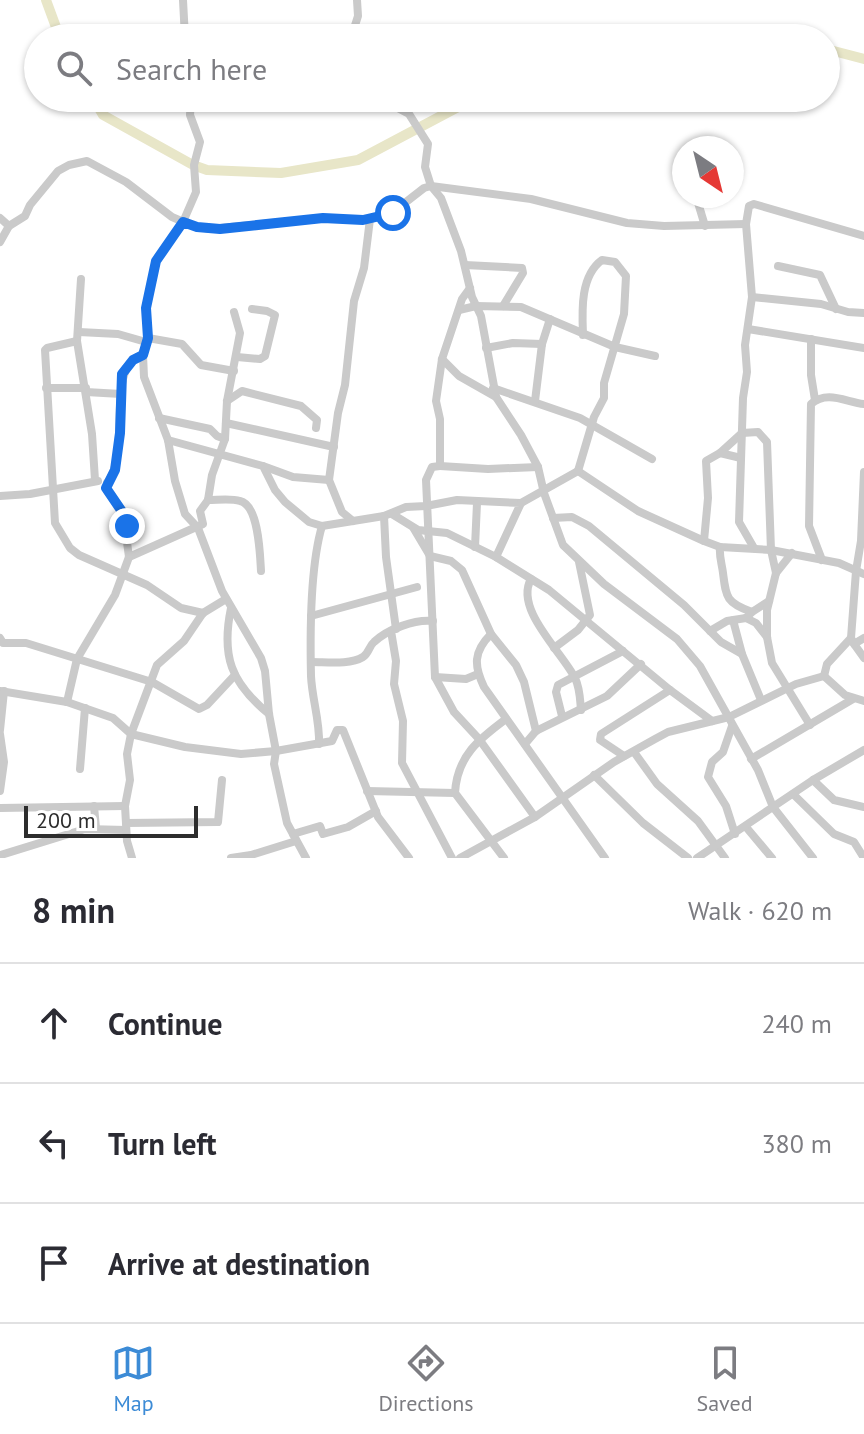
<!DOCTYPE html>
<meta charset="utf-8">
<style>
body{margin:0;font-family:"PT Sans",sans-serif;background:#f7f7f7;color:#2b2b33}
.compass{position:absolute;left:672px;top:136px;width:72px;height:72px;border-radius:50%;background:#fff;box-shadow:0 2px 6px #0004;rotate:145deg}
.scale{position:absolute;left:24px;bottom:20px;width:174px;box-sizing:border-box;padding-left:8px;border:4px solid #2d2d2d;border-top:0;font-size:22px;line-height:28px;white-space:nowrap;color:#2d2d2d;-webkit-text-stroke:6px #fff;paint-order:stroke}
.stop{position:absolute;width:24px;height:24px;margin:-18px;border:6px solid #1a73e8;border-radius:50%;background:#fff}
.stop.end{background:#1a73e8;border-color:#fff;box-shadow:0 2px 8px #0008}
.list{margin:0;padding:0;list-style:none}
h2{display:flex;justify-content:space-between;align-items:center;height:104px;margin:0;padding:0 32px;font-size:34px}
h2 small{font-size:26px;font-weight:400;color:#7c7c81}
.list li{display:grid;grid-template-columns:52px 1fr auto;gap:24px;align-items:center;box-sizing:border-box;height:120px;padding:0 32px;border-top:2px solid #e1e1e2}
.list b{display:block;font-size:30px;white-space:nowrap}
.list em{font-size:26px;font-style:normal;color:#7c7c81}
.icon{flex:none;width:44px;height:44px;fill:none;stroke:currentColor;stroke-width:2;stroke-linecap:round;stroke-linejoin:round}
.map{position:relative;flex:none;width:864px;height:858px;overflow:hidden}
.search{position:absolute;background:#fff;box-shadow:0 2px 6px #0004;left:24px;right:24px;top:24px;height:88px;display:flex;align-items:center;gap:20px;box-sizing:border-box;padding:0 28px;border-radius:44px;color:#7c7c81;font-size:30px}
.sheet{height:464px;background:#fff}
nav{display:flex;justify-content:space-around;align-items:center;box-sizing:border-box;height:112px;border-top:2px solid #e1e1e2;background:#fff;font-size:22px;color:#7c7c81}
nav a{display:grid;justify-items:center;gap:4px}
nav .on{color:#3c8bd6}
.map>svg:first-child{display:block}
.lines{fill:none;stroke-linecap:round;stroke-linejoin:round}
.river{stroke:#e8e6c8;stroke-width:10}
.minor{stroke:#cacaca;stroke-width:8}
.route{stroke:#1a73e8;stroke-width:10}
</style>
<div class="map">
<svg width="864" height="858" viewBox="0 0 864 858">
<rect width="100%" height="100%" fill="#fff"/>
<g class="lines">
<!-- river -->
<g class="river">
<polyline points="46,0 60,38"/>
<polyline points="826,49 864,59"/>
<polyline points="93,98 103,115 193,165 207,170 281,173 358,160 475,98"/>
</g>
<!-- minor -->
<g class="minor">
<polyline points="183,0 185,38"/>
<polyline points="351,38 358,16 357,0"/>
<polyline points="191,98 190,115 200,142 194,165 196,192 183,222 156,261 146,308 148,338 143,355 144,377 168,440 175,481 185,514 198,528 222,591 261,658 265,671 269,714 276,751 274,764 287,823 306,858"/>
<polyline points="379,98 409,114 428,144 425,167 431,186 441,198 461,251 472,297 481,316 496,397 521,435 538,467 544,493 563,545 604,584 677,639 700,666 758,770 773,807 813,858"/>
<polyline points="696,196 705,226"/>
<polyline points="0,218 9,226 0,242"/>
<polyline points="9,226 25,216 30,205 58,171 69,165 87,161 126,182 172,217 193,226 210,229 323,218 356,220 388,216 424,188 431,186 531,199 627,223 664,226 746,224"/>
<polyline points="465,265 522,268 523,273 503,306"/>
<polyline points="778,266 820,275 836,309"/>
<polyline points="81,279 77,341 92,434 95,480"/>
<polyline points="470,288 462,299 442,359 436,401 440,419 440,466 432,467 426,480 435,677 454,712 479,739 535,817"/>
<polyline points="752,297 821,304 848,312 864,313"/>
<polyline points="459,310 476,306 521,307 615,347 655,356"/>
<polyline points="748,329 864,348"/>
<polyline points="79,332 118,334 146,342"/>
<polyline points="148,338 182,344 201,365 234,371"/>
<polyline points="811,339 811,375 815,400"/>
<polyline points="77,341 47,348 45,350 55,523 70,548 79,555 147,585 181,608 203,613"/>
<polyline points="486,348 513,343 542,344"/>
<polyline points="237,357 260,359 265,356 275,315 267,311 252,309"/>
<polyline points="442,359 459,376 496,397"/>
<polyline points="46,388 86,388"/>
<polyline points="493,388 580,418 652,459"/>
<polyline points="86,392 121,394"/>
<polyline points="227,401 242,391 301,406 317,420 316,428"/>
<polyline points="535,401 542,344 550,319"/>
<polyline points="159,418 210,429 217,436 225,439"/>
<polyline points="226,423 334,447"/>
<polyline points="168,440 263,466 275,490 285,502 309,522 322,526 384,516 406,507 426,506 457,500 521,503 496,557"/>
<polyline points="720,453 742,433 758,432 767,442 771,550 776,573"/>
<polyline points="263,466 293,477 329,480"/>
<polyline points="440,466 488,469 538,467"/>
<path d="M578,471L594,417L604,398V383L624,314L626,276L615,262L602,260C580,276 582,311 583,335"/>
<polyline points="578,471 638,511 704,541 720,547 771,550 839,563 864,574"/>
<path d="M107,483C133,451 103,365 143,355"/>
<polyline points="0,496 30,494 98,481"/>
<path d="M208,500C218,500 231,498 240,501C259,505 260,555 261,571"/>
<polyline points="521,503 578,471"/>
<polyline points="392,514 418,530 447,533 496,557 549,590 670,690 712,721"/>
<polyline points="384,516 386,557 396,629"/>
<polyline points="553,518 572,517 589,526 684,605 721,642 742,654 761,700"/>
<polyline points="353,521 342,512 329,480 338,413 345,385 354,301 364,268 370,219"/>
<polyline points="414,529 430,556 451,561 462,570 491,634 516,665 524,682 536,731"/>
<polyline points="704,541 708,498 706,461 720,453 741,458"/>
<polyline points="475,547 477,503"/>
<path d="M720,547C719,557 722,564 723,573C726,597 726,603 752,612L769,601"/>
<polyline points="754,548 739,522 743,398 747,372 745,345 752,297 746,224 749,206 754,204 864,236"/>
<polyline points="792,553 776,573 767,610 767,637 772,663 810,725"/>
<polyline points="129,557 203,524 200,511 208,500 212,475 225,439 227,401 240,333 234,312"/>
<path d="M822,560L809,526L811,404C827,390 846,402 864,404"/>
<path d="M531,579C514,609 562,652 575,678C580,688 580,699 581,710"/>
<path d="M231,608C221,656 231,683 269,714"/>
<polyline points="311,616 417,587"/>
<polyline points="746,618 756,623 767,637"/>
<polyline points="733,620 742,654"/>
<polyline points="391,631 396,661 394,684 403,721 402,763 452,858"/>
<polyline points="710,631 727,621 746,618 752,612"/>
<path d="M491,634C473,652 474,666 484,687L605,858"/>
<polyline points="0,638 3,643 26,643 152,682 199,709 207,705 235,675"/>
<polyline points="851,638 856,571 861,541 864,472"/>
<polyline points="854,644 864,658"/>
<polyline points="554,648 578,630 590,615 579,562"/>
<path d="M312,662C327,662 350,665 363,657C369,653 369,646 374,642C388,629 415,619 433,621"/>
<polyline points="824,676 827,664 851,638 854,644 864,638"/>
<polyline points="824,676 845,695 864,701"/>
<polyline points="435,677 466,679 478,674"/>
<polyline points="0,691 67,702 113,718 131,734 185,747 241,754 276,751 332,741 337,730 343,730 378,817 409,858"/>
<polyline points="67,702 77,659 115,595 129,557 123,513 107,491 107,483"/>
<polyline points="562,716 556,692 558,685 623,651"/>
<polyline points="732,726 723,752 712,762 708,777 726,806 735,834"/>
<polyline points="0,730 4,691"/>
<polyline points="0,734 4,762 0,791"/>
<path d="M319,744C320,721 312,699 311,676C310,633 310,567 322,526"/>
<polyline points="525,744 536,731 607,696 641,664"/>
<polyline points="634,752 657,784 698,821 725,858"/>
<polyline points="624,756 600,740 601,734 670,690"/>
<polyline points="751,759 853,699"/>
<polyline points="80,769 85,708"/>
<polyline points="594,775 643,823 688,858"/>
<polyline points="813,780 834,800 864,807"/>
<polyline points="367,791 455,793"/>
<polyline points="793,794 834,834 854,842 864,858"/>
<polyline points="94,806 96,828"/>
<polyline points="0,808 125,806"/>
<polyline points="126,823 218,822 222,780"/>
<polyline points="746,827 772,858"/>
<polyline points="293,834 320,826 323,834 348,827 376,811"/>
<polyline points="1,855 85,829 126,830"/>
<polyline points="132,858 127,841 125,806 130,780 127,754 131,734 157,665 184,641 203,613 226,599"/>
<polyline points="231,858 251,855 296,841"/>
<polyline points="460,858 535,817 614,762 655,739 668,732 729,717 796,684 824,676"/>
<path d="M504,858L455,793C457,756 479,739 506,719"/>
<polyline points="697,858 813,780 864,750"/>
</g>
</g>
<g class="lines">
<!-- route -->
<polyline class="route" points="127,526 123,513 106,488 115,470 120,433 122,374 133,360 143,355 148,338 146,308 156,261 183,222 197,227 220,229 323,218 363,220 393,213"/>
</g>
</svg>
<svg class="compass" viewBox="-18 -18 36 36"><path d="M0-13l5 13h-10z" fill="#e53935"/><path d="M0 13l5-13h-10z" fill="#7c7c81"/></svg>
<div class="scale">200 m</div>
<div class="stop" style="left:393px;top:213px"></div>
<div class="stop end" style="left:127px;top:526px"></div>
<div class="search"><svg class="icon" aria-label="search" viewBox="0 0 24 24"><circle cx="10" cy="10" r="6"/><path d="M15 15l6 6"/></svg>Search here</div>
</div>
<section class="sheet">
<h2>8 min<small>Walk · 620 m</small></h2>
<ul class="list">
<li><svg class="icon" aria-label="ahead" viewBox="0 0 24 24"><path d="M12 20V5M6 11l6-6 6 6"/></svg><div><b>Continue</b></div><em>240 m</em></li>
<li><svg class="icon" aria-label="left" viewBox="0 0 24 24"><path d="M17 20v-9H6M10 6l-5 5 5 5"/></svg><div><b>Turn left</b></div><em>380 m</em></li>
<li><svg class="icon" aria-label="arrive" viewBox="0 0 24 24"><path d="M6 21V4h12l-3 4 3 4H6"/></svg><div><b>Arrive at destination</b></div></li>
</ul>
</section>
<nav>
<a class="on"><svg class="icon" aria-label="map" viewBox="0 0 24 24"><path d="M3 6l6-2 6 2 6-2v14l-6 2-6-2-6 2zM9 4v14M15 6v14"/></svg>Map</a>
<a><svg class="icon" aria-label="directions" viewBox="0 0 24 24"><path d="M12 3l9 9-9 9-9-9zM9 14v-3h6M13 9l2 2-2 2"/></svg>Directions</a>
<a><svg class="icon" aria-label="saved" viewBox="0 0 24 24"><path d="M7 4h10v16l-5-4-5 4z"/></svg>Saved</a>
</nav>
